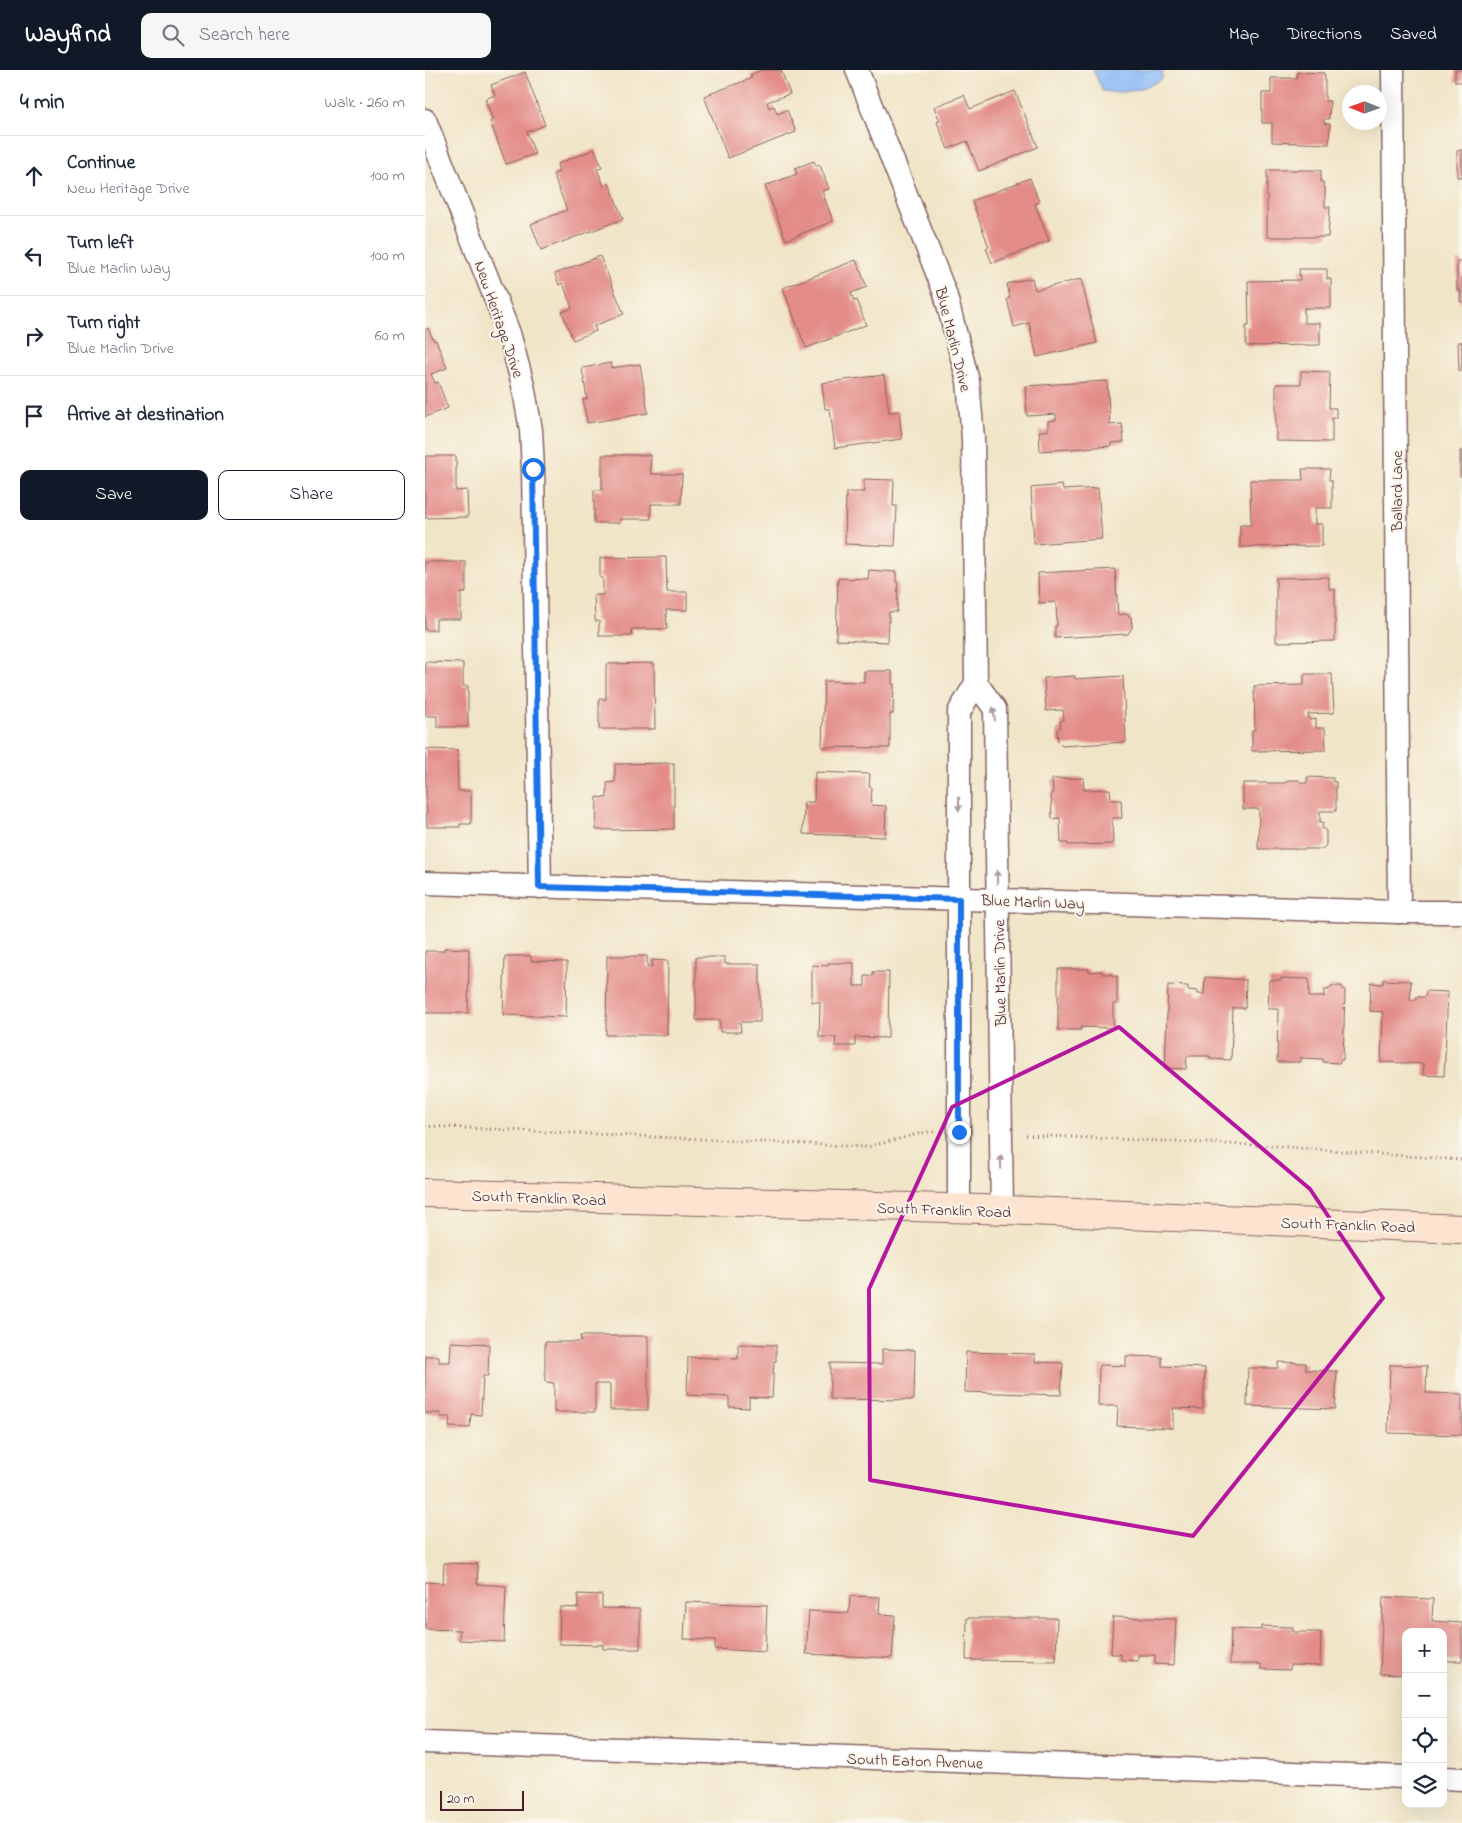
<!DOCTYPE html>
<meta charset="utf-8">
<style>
body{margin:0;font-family:"Indie Flower",sans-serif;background:#f6f6f7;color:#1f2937}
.controls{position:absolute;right:15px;bottom:15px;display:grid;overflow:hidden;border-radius:10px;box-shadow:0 5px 20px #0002}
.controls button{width:45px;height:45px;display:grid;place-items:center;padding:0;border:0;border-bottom:1px solid #e0e1e3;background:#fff;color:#1f2937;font:25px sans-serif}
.compass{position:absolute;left:917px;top:15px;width:45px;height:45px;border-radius:50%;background:#fff;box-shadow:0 5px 20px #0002;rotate:271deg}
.scale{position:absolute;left:15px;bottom:12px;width:84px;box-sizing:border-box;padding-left:5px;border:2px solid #4a1f2b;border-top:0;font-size:14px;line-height:18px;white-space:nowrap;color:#4a1f2b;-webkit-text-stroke:4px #fbf7ec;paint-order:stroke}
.stop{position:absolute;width:15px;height:15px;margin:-11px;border:4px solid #1a73e8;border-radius:50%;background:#fff}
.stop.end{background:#1a73e8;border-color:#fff;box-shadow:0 1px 5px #0008}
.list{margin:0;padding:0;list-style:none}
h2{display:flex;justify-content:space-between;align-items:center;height:65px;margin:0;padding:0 20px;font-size:21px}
h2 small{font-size:16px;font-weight:400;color:#747a83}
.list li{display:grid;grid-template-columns:32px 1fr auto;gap:15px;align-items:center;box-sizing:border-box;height:80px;padding:0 20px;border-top:1px solid #e0e1e3}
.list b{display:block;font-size:19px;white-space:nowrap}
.list p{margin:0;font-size:16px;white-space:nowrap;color:#747a83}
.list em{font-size:16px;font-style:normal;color:#747a83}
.actions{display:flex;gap:10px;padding:15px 20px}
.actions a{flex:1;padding:11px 0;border:1px solid #111827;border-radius:10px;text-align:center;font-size:18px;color:#111827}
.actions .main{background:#111827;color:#fff}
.icon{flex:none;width:28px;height:28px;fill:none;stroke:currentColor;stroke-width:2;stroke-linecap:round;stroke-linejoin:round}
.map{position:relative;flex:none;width:1037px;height:1753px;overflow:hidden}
header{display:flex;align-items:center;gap:30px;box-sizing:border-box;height:70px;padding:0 25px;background:#111827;color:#fff}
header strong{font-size:24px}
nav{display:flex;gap:28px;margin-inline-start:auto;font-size:18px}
.search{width:350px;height:45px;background:#f6f6f7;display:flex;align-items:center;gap:12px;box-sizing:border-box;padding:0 18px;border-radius:10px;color:#747a83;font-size:19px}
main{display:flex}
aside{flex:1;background:#fff}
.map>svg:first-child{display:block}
.water{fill:#8abbf6;stroke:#6a6d90}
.building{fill:#e38c88}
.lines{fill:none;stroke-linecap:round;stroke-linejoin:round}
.street-casing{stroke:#846462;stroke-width:25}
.secondary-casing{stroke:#846462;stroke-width:30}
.path{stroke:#846462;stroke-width:3;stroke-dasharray:1 4;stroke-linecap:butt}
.street{stroke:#fff;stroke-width:22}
.secondary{stroke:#fde4d0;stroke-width:28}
.oneway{fill:#ae9aa0}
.route{stroke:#1a73e8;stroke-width:6}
.marked{fill:none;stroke:#b5179e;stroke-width:4;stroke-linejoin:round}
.labels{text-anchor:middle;stroke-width:4;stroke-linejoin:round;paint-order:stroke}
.street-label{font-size:16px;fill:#4a1f2b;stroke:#fbf7ec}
</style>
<header>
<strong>Wayfind</strong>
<div class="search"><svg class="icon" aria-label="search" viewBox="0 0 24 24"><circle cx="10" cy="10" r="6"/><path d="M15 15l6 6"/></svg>Search here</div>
<nav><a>Map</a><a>Directions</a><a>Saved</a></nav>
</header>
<main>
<aside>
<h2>4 min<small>Walk · 260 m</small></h2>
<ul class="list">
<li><svg class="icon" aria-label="ahead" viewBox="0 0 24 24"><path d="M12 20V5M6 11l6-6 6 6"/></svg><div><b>Continue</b><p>New Heritage Drive</p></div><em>100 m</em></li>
<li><svg class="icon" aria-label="left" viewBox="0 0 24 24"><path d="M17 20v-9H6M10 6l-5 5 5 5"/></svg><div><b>Turn left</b><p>Blue Marlin Way</p></div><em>100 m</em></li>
<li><svg class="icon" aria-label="right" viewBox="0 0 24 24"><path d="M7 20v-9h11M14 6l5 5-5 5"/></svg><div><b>Turn right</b><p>Blue Marlin Drive</p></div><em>60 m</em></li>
<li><svg class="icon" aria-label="arrive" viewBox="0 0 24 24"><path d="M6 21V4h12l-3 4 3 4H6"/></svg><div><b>Arrive at destination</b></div></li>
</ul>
<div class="actions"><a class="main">Save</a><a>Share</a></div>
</aside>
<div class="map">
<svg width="1037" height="1753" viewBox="0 0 1037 1753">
<rect width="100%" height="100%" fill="#fbf7ec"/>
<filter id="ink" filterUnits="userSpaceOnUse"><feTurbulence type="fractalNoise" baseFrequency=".02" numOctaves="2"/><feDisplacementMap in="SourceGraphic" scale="10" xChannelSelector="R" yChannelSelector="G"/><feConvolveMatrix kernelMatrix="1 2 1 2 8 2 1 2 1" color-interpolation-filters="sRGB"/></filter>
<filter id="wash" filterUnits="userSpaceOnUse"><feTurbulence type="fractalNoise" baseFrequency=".0096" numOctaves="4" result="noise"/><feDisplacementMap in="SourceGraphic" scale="20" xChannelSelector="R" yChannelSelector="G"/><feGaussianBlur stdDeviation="1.12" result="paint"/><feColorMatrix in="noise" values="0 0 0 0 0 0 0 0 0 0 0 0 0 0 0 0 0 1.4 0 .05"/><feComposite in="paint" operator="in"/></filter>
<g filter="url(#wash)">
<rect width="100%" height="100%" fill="#f1e5c8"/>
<!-- water -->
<path class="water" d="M668,0H738L737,9C719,19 699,25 678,21Z"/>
<g id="blocks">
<!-- building -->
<g class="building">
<polygon points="337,0 356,0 365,24 342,32 344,38 349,36 352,44 362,40 371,62 303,88 279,26 327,8 325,5"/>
<rect x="1030" y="0" width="7" height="12"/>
<polygon points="100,2 120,55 102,62 110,84 81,94 65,51 68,50 60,29 70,25 66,15"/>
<polygon points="872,2 899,3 899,5 900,5 900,31 905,31 904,49 899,49 899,53 905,54 904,74 847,72 847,53 837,53 837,23 846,23 846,8 872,8"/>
<polygon points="590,21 613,77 554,101 542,71 523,79 512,52 515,51 509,37 539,25 545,39"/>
<polygon points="170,79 177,97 172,99 179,116 184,113 198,149 116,180 106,154 142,140 128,104 134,102 132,94"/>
<polygon points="1037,80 1037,107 1032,107 1032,81"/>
<polygon points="389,91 391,96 395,95 404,119 397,121 408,151 361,170 340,116 372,104 370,98"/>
<polygon points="842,100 896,100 896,112 898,112 899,117 900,117 900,137 905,137 903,167 842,167"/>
<polygon points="605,108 614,132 610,134 624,171 567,193 561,178 564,177 547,131"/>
<polygon points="175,186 199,244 169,256 171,261 148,270 137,242 147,238 138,213 134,215 130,204"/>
<polygon points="431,190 442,217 426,223 429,231 432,230 441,255 381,278 358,218"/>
<polygon points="1032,191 1037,191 1037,232 1035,232 1035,220 1032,220"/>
<polygon points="874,199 902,199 902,209 906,209 906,238 879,238 879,253 895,253 895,275 821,276 821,256 824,256 823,211 875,210"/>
<polygon points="607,208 610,220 656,209 672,273 612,287 604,253 589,257 582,229 585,228 582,214"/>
<polygon points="3,258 9,271 11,270 22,298 6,304 10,313 13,312 23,338 0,347 0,260"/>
<polygon points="1033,272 1037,272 1037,301 1034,301"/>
<polygon points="186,293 186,298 215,294 223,343 162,353 158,329 162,329 157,298"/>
<polygon points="876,301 905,302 904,338 911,338 911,348 907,348 907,372 851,371 851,314 876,314"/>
<polygon points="459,305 464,342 474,341 477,369 410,378 405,339 400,339 397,313"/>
<polygon points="682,311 685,355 697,354 699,372 686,373 686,376 615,381 614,361 623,361 623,351 631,350 631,344 602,346 600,316"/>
<rect x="1035" y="381" width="2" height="25"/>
<polygon points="177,385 225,385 226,404 257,404 256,434 226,434 226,449 195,449 195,453 169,453 169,420 177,420"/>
<polygon points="0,386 31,386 31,421 42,420 43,447 0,448"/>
<polygon points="877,399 905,399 904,410 907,410 907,438 890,438 890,454 897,454 897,476 815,477 815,455 826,455 825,410 878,410"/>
<polygon points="439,409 469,410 468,436 472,436 470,476 420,474 421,422 439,422"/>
<polygon points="637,415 638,420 673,418 677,469 609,474 606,418"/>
<polygon points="241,487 242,522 262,522 262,540 241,540 242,559 206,559 207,566 174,566 174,551 170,551 169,525 178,525 178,508 175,508 175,488"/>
<polygon points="0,492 41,492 41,523 36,523 36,549 11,549 11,560 0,560"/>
<polygon points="690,499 693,545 700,544 706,547 707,558 703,564 630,568 630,556 632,556 631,532 614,533 613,503"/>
<polygon points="444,500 471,502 471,512 473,513 472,542 464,542 463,572 411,570 413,508 443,509"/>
<polygon points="904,507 904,519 910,519 910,571 851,572 851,508"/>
<polygon points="0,592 38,593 38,616 43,616 43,657 12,657 12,646 0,646"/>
<polygon points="229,593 230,659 174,659 174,629 181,629 181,594"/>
<polygon points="439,601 467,601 467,614 469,614 468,644 465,644 465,678 397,677 399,611 439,612"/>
<polygon points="879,604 907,604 909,643 883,644 884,650 891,649 891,658 900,658 901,680 827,681 827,660 830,660 829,616 879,615"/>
<polygon points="650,606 650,609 698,606 701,672 637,676 633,672 632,660 636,657 635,651 639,650 638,640 621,641 619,608"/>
<polygon points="0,679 32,680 33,721 46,721 46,754 35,754 35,757 2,757"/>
<polygon points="249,693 249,759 171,760 172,727 182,728 182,713 190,712 190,694"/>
<polygon points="390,702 445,704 444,717 447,717 446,735 461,736 460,767 378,764 379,732 389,732"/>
<polygon points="882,707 908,708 908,712 911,712 911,741 895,741 895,752 898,752 897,758 901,761 901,775 897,779 833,779 834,739 818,739 818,713 860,713 864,710 874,710 876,713 882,713"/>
<polygon points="658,708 659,720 685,719 686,730 696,730 697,748 687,748 688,774 643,775 643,773 636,773 635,748 627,749 626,723 628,722 627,709"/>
<polygon points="19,878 44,879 43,943 0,943 0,881 19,881"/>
<polygon points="80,886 106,886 106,891 142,892 141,947 78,945"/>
<polygon points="182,886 222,886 222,897 227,897 227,890 243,891 242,965 181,965"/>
<polygon points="271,887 300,887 300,894 335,894 335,952 315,952 316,962 295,962 295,950 271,950"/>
<polygon points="403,893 429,893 429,916 440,916 440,906 448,906 448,902 464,902 463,968 430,967 430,976 410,976 411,967 394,967 395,932 387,932 387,895 403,896"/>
<polygon points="633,899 664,899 664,902 677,901 677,904 687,904 687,906 692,906 692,934 688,934 688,958 656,957 656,960 633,960"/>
<polygon points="780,907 821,910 820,938 808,938 806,990 785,989 785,986 762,986 761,999 740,998 743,915 763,916 763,920 772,921 772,924 779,924"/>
<polygon points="856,908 884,909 884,927 899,927 899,920 903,920 906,916 916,916 920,921 918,990 915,990 915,993 898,992 898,989 875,988 875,992 852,992 853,939 843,939 844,910 856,910"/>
<polygon points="958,910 986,911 985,930 991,930 991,927 1000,927 1001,921 1023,922 1019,1006 998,1005 999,994 956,992 958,942 945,941 946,913 958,914"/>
<polygon points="155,1266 223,1266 223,1340 185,1340 185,1314 170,1314 170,1342 129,1342 129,1313 120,1312 120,1272 156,1272"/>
<polygon points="26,1272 64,1274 63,1306 58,1306 56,1345 46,1344 45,1358 24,1357 25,1347 15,1347 15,1343 0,1343 0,1286 14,1286 14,1292 25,1292"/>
<polygon points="313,1274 351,1275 351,1291 349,1291 347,1328 324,1327 324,1338 304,1337 304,1327 262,1325 263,1287 313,1289"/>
<polygon points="457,1279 490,1280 489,1330 405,1329 405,1293 457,1294"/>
<polygon points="541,1282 610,1284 610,1292 638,1293 636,1325 540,1322"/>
<polygon points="701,1286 737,1287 737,1296 780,1298 778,1339 748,1338 748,1358 692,1356 693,1336 673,1336 674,1295 701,1296"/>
<polygon points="853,1292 881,1293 881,1300 912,1301 910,1339 822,1336 823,1298 853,1298"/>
<polygon points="965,1295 1002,1296 1001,1323 1037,1324 1037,1365 963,1363"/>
<polygon points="19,1493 53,1494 52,1514 81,1516 79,1572 34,1570 35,1560 0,1559 0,1512 18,1513"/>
<polygon points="153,1524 177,1525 177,1538 215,1539 215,1579 178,1579 178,1575 134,1574 135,1537 153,1538"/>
<polygon points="425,1526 455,1527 454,1544 470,1545 467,1588 381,1584 384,1541 424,1543"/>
<polygon points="958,1527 1008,1529 1007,1551 1037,1553 1037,1591 1018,1591 1018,1562 981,1562 981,1605 955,1604"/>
<polygon points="261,1532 342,1535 340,1582 290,1579 290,1570 259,1569"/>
<polygon points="688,1547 751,1549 749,1595 730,1594 730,1585 713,1585 713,1591 696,1590 696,1584 686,1584"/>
<polygon points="542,1548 632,1548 631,1591 541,1590"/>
<polygon points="836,1556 868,1557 868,1562 896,1562 895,1596 865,1595 865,1600 836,1599 836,1594 805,1594 806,1559 836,1560"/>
</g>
</g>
</g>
<g filter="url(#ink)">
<use href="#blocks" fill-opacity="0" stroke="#846462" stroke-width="1"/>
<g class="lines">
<!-- street casing -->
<g class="street-casing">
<g id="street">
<polyline points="432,0 520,223 543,311 548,368 551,613"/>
<polyline points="968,0 974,842"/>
<polyline points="0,50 84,263 98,315 106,360 108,399 115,817"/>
<polyline points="0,813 974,842 1037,842"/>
<polyline points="534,1139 534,642 551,613 570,639 577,1140"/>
<polyline points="0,1672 981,1707"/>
<polyline points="1018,1708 1037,1709"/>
</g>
</g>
<!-- secondary casing -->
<g class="secondary-casing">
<polyline id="secondary" points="0,1123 556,1139 1037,1159"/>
</g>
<!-- path -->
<g class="path">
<polyline points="0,1056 442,1077 501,1062 510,1062"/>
<polyline points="601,1065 847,1076 1037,1090"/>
</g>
<!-- street -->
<use href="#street" class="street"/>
<!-- secondary -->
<use href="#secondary" class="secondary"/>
</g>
<!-- one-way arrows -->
<defs><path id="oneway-solid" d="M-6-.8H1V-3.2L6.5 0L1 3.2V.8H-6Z" transform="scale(1.25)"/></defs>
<g class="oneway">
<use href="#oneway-solid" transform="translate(569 644) rotate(-98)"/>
<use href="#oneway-solid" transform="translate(534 734) rotate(90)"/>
<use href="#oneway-solid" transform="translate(572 807) rotate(-91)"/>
<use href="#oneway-solid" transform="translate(576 1092) rotate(-91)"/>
</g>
</g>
<g class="lines" filter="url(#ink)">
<!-- route -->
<polyline class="route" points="108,399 114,817 534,829 534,1062"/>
</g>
<!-- marked area -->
<path class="marked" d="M694,957L885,1119L958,1228L768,1466L445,1410L444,1219L527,1037Z"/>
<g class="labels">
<!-- street labels -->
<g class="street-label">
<text transform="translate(75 249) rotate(71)" y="6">New Heritage Drive</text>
<text transform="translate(529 269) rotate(76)" y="6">Blue Marlin Drive</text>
<text transform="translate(971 421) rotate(-90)" y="6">Ballard Lane</text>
<text transform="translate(608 831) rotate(2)" y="6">Blue Marlin Way</text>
<text transform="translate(574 903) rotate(-91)" y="6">Blue Marlin Drive</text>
<text transform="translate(114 1127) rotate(2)" y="6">South Franklin Road</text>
<text transform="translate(519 1139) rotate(2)" y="6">South Franklin Road</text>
<text transform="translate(923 1154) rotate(2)" y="6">South Franklin Road</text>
<text transform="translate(490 1690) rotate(2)" y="6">South Eaton Avenue</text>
</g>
</g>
</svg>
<div class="controls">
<button>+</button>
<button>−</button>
<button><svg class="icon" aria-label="locate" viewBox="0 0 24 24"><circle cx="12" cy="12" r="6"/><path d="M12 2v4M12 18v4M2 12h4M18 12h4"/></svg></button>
<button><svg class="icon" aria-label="layers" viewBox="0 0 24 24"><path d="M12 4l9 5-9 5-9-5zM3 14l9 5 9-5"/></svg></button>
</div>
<svg class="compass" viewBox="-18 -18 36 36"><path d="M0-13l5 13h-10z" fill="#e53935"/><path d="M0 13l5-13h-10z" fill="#747a83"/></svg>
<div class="scale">20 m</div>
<div class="stop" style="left:108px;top:399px"></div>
<div class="stop end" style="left:534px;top:1062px"></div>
</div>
</main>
